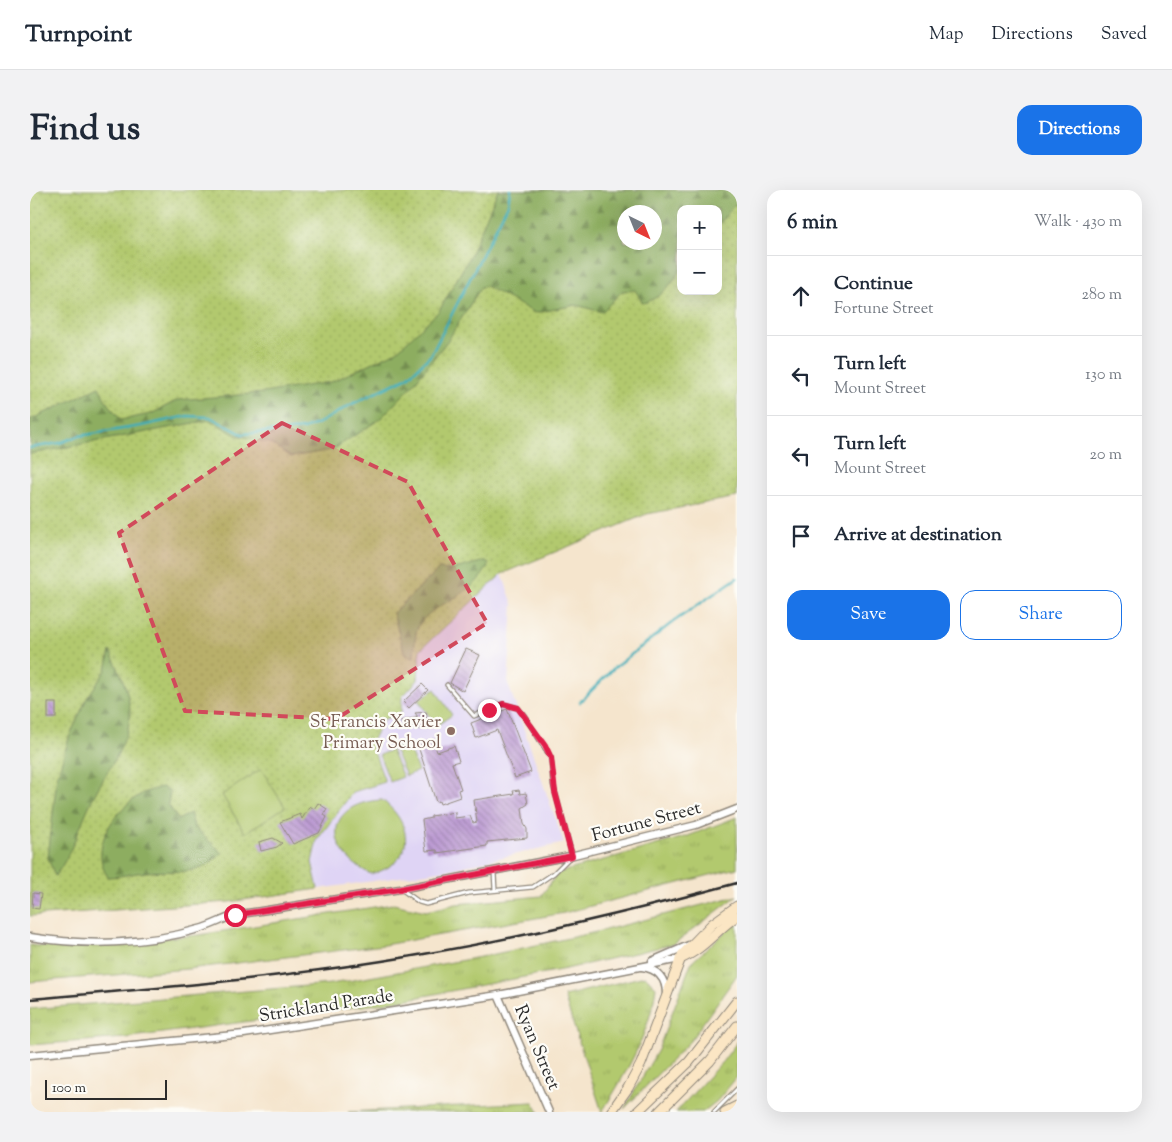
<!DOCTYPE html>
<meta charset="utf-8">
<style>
body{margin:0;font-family:"Sorts Mill Goudy",serif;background:#f2f2f3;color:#1f2937}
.controls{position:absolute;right:15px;top:15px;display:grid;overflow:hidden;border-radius:10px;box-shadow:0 5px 20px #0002}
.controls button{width:45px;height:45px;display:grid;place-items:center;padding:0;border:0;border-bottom:1px solid #e0e1e3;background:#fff;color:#1f2937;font:25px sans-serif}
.compass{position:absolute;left:587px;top:15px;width:45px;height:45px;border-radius:50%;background:#fff;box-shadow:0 5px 20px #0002;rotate:137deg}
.scale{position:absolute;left:15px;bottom:12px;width:122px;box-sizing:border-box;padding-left:5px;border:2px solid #2b2b2b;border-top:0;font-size:14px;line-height:18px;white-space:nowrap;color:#2b2b2b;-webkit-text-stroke:4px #fdfcf7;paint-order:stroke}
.stop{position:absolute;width:15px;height:15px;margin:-11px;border:4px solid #e11d48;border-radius:50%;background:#fff}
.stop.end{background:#e11d48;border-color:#fff;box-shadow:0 1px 5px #0008}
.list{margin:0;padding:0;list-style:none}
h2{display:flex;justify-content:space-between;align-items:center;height:65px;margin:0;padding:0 20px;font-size:21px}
h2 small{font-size:16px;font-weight:400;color:#747a83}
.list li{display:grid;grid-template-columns:32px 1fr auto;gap:15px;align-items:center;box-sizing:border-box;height:80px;padding:0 20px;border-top:1px solid #e0e1e3}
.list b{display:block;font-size:19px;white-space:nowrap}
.list p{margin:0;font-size:16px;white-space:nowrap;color:#747a83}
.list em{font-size:16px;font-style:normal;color:#747a83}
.actions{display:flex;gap:10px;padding:15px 20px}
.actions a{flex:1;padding:11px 0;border:1px solid #1a73e8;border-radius:15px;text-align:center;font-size:18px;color:#1a73e8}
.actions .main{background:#1a73e8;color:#fff}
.icon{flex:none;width:28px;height:28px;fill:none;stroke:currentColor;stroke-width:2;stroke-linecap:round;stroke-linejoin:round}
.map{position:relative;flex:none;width:707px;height:922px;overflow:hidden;border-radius:15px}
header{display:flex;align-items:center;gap:30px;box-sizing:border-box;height:70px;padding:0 25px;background:#fff;border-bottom:1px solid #e0e1e3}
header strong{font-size:24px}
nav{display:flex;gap:28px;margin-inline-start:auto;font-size:18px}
.intro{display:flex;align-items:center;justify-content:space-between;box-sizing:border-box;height:120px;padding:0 30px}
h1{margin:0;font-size:35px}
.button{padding:12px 22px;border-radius:15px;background:#1a73e8;color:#fff;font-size:18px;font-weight:700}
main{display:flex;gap:30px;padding:0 30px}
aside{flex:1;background:#fff;border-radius:15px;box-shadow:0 5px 20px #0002}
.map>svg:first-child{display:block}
.built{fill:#dfd4f5}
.grass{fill:url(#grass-dots);stroke:#6e7a4c;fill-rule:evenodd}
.forest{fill:url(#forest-firs);stroke:#5c6c46;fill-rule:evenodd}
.park{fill:url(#park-tufts);stroke:#6e7a4c}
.pitch{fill:#b2c96e;stroke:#6e7a4c}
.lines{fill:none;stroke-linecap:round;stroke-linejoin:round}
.stream{stroke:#3cadb8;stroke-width:2.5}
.building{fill:url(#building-back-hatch)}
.lane-casing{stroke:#90887c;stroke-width:5.5}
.street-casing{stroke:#90887c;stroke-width:9}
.secondary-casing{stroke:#90887c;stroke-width:11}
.lane{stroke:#fff;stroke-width:3}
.street{stroke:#fff;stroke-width:6}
.secondary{stroke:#fbe6c4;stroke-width:9}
.rail{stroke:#2b2b2b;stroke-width:2.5}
.route{stroke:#e11d48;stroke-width:6}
.marked{fill:#d1495b;fill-opacity:0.2;stroke:#d1495b;stroke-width:4;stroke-dasharray:10 6;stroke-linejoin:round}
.education-dot{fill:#8d6e63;stroke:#fdfcf7;stroke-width:2}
.labels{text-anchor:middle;stroke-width:4.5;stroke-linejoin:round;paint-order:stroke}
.education-label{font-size:18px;fill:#785e54;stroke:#fdfcf7;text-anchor:end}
.street-label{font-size:18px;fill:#2b2b2b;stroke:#fdfcf7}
</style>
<header>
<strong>Turnpoint</strong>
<nav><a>Map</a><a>Directions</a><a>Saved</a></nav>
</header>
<div class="intro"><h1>Find us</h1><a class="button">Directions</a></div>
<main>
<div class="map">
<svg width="707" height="922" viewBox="0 0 707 922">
<defs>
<pattern id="grass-dots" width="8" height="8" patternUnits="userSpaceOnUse" patternTransform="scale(1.25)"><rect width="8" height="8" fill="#b2c96e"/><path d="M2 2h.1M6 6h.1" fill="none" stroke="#99ad5f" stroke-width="1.8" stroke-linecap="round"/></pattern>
<pattern id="forest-firs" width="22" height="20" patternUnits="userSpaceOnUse" patternTransform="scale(1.25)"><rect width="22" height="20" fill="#8dad61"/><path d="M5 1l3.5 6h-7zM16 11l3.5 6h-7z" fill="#738d50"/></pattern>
<pattern id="park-tufts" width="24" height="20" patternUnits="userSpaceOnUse" patternTransform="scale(1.25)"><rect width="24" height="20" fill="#b2c96e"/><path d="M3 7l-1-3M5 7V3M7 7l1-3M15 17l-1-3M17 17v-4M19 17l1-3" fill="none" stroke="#99ad5f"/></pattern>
<pattern id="building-back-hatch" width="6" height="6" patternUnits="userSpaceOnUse" patternTransform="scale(1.25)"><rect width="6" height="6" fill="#b996d1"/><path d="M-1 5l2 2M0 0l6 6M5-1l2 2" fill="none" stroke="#977baa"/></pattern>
</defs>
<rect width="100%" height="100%" fill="#fdfcf7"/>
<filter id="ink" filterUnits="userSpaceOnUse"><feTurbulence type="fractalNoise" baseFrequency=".02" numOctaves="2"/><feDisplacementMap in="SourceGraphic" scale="10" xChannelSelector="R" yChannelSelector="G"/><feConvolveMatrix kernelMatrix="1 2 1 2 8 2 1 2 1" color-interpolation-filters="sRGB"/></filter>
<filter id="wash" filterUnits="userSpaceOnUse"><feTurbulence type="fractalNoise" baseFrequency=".0096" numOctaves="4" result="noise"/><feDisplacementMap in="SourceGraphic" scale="20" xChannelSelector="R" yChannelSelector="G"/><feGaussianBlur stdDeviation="1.12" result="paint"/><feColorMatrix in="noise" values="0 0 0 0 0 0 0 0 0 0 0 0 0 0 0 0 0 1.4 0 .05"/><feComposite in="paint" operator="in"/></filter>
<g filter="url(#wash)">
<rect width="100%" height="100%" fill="#f5e5cd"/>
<!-- built -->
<polygon class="built" points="472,384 483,414 478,494 534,653 418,680 288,699 282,672 287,650 323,602 355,592 341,553 353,530 371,522 372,507 388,490 390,460"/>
<!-- grass -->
<path class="grass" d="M0,0H707V307L617,324L472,384L390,460L388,490L372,507L371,522L353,530L341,553L355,592L323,602L287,650L282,672L288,699L199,712L0,726ZM651,19H688V101H651ZM594,22H624V52H594Z"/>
<!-- forest -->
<g class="forest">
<path d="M468,0H707V12L688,35V19H651C651,30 654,70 650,79C644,93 628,110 613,113L605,100L592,101L572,122L546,115L505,123L456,96L451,97L418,150L381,197L350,229L302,260L261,267L240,253L206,245L180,230L0,264V230L69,197L75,209L91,230L121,224L148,210L233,203L301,192L367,161L409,121L439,68ZM624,22V52H594V22Z"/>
<path d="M455,371L459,373C444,410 400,411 388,437C384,446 385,458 384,467L375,465L363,423L409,379L421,380Z"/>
<path d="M80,461C89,480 100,502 100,523C99,556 73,585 60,614C49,637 41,666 25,686L18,668L27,587L40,545L57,508L76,480Z"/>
<path d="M132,597L140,601L138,614L148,630L160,623L164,637L192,663C165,689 149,679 116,682C103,683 91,687 78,687C58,659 84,620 110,605C116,601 125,599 132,597Z"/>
</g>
<!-- park -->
<g class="park">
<polygon points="707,627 707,678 534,723 354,755 158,779 0,792 0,755 32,758 168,745 363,714 396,721 426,714 511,706 528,683 658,646"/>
<polygon points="707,706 644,754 536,779 363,812 95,848 0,855 0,819 301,794 456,766 571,741"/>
<polygon points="707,734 707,785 660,851 594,919 628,860 661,773 696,741"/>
<path d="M615,786L626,797C620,843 596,883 572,922L534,806Z"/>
<polygon points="707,852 707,887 687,911 673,922 646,922 693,871"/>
<polygon points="503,912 509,922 318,922"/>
</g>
<!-- pitch -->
<g class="pitch">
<polygon points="405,499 422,525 406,536 388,510"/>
<polygon points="377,554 388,581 376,586 364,559"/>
<polygon points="361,560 373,587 360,592 349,565"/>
<polygon points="231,579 255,617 215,643 192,605"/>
<path d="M352,610C385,635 385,673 341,684C294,662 293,613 352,610Z"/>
</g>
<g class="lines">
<!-- stream -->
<g class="stream">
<polyline points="0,258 29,253 49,246 111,236 157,226 180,227 212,244 274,239 291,232 322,214 378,187 401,165 478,14 480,0"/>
<polyline points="550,512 584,478 643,432 707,388"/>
</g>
</g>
<g id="blocks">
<!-- building -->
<g class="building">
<polygon points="436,459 450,465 433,501 420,493"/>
<polygon points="392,494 398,500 379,518 373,512"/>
<rect x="18" y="513" width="8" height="15"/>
<polygon points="477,519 501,582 485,588 467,540 446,548 441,533"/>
<polygon points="396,522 397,538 388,539 388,536 372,539 371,531 388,527 385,523"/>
<polygon points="403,550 407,562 424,556 429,571 422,573 431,599 428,600 430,607 410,614 409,611 406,612 388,556"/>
<polygon points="489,600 490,604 496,603 498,614 492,618 494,634 497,639 497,648 457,652 457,656 407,663 407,660 396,661 392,630 401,628 401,626 425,622 425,628 440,626 443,633 447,632 444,610 484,604 483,601"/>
<polygon points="288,613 297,619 294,625 297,627 289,643 263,654 250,632 270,624 272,629 280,616 284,619"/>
<polygon points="243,648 252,653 247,657 231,661 229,652"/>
<polygon points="3,703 11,704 9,719 2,718"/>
</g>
</g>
</g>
<g filter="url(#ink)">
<use href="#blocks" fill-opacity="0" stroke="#90887c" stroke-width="1"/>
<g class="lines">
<!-- lane casing -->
<g class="lane-casing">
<g id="lane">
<polyline points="417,495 444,526 473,514 488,518 494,525 521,568 523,594 542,665"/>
<polyline points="464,682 465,700"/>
<polyline points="371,699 389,712 396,714 439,703 503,697 524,683 540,667"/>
<polyline points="684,922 707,899"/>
</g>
</g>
<!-- street casing -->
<g class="street-casing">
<g id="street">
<path d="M0,747C55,756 115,755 169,739C181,736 193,729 205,725L370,699L540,666L666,635L707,619"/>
<polyline points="622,771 659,755"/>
<path d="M612,777C627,779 636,788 636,804"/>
<polyline points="468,805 519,922"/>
<polyline points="0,865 214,844 468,805 650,769"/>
</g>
</g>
<!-- secondary casing -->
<g class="secondary-casing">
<g id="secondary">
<path d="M650,769C673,760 687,739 707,726"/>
<polyline points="581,922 598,898 611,874 652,765 682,734 707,716"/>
<polyline points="607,922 659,872 707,811"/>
<polyline points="629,922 680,871 707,836"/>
<polyline points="695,922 707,916"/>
</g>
</g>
<!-- lane -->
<use href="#lane" class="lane"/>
<!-- street -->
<use href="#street" class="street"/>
<!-- secondary -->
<use href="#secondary" class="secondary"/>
<!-- rail -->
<path class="rail" d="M0,809C132,798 264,787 394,764C500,746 604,721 707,693"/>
</g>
</g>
<g class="lines" filter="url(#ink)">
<!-- route -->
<polyline class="route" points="205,725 370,699 542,666 525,602 521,568 515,555 488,518 473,514 459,520"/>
</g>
<!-- marked area -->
<path class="marked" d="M252,233L378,292L457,433L306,529L155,521L89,343Z"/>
<!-- markers -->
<circle class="education-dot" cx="421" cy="541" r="5"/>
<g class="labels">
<!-- education labels -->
<g class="education-label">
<text x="411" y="537">St Francis Xavier<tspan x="411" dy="21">Primary School</tspan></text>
</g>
<!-- street labels -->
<g class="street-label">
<text transform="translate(616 631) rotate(-15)" y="6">Fortune Street</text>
<text transform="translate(296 815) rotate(-9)" y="6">Strickland Parade</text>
<text transform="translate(508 857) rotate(67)" y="6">Ryan Street</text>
</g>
</g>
</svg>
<div class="controls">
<button>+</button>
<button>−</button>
</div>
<svg class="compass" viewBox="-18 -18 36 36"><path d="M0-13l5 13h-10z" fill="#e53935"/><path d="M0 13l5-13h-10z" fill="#747a83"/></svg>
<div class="scale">100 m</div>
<div class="stop" style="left:205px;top:725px"></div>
<div class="stop end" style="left:459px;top:520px"></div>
</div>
<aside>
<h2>6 min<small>Walk · 430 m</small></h2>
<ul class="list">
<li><svg class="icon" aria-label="ahead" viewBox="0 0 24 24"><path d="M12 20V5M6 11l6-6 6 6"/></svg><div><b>Continue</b><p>Fortune Street</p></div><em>280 m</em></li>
<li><svg class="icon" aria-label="left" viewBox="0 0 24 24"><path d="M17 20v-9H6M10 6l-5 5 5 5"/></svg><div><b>Turn left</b><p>Mount Street</p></div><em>130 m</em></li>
<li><svg class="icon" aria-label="left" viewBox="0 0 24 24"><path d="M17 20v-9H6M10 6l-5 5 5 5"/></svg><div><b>Turn left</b><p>Mount Street</p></div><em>20 m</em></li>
<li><svg class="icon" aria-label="arrive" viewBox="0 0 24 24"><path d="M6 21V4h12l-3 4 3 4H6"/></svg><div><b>Arrive at destination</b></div></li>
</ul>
<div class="actions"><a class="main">Save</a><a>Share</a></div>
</aside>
</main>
